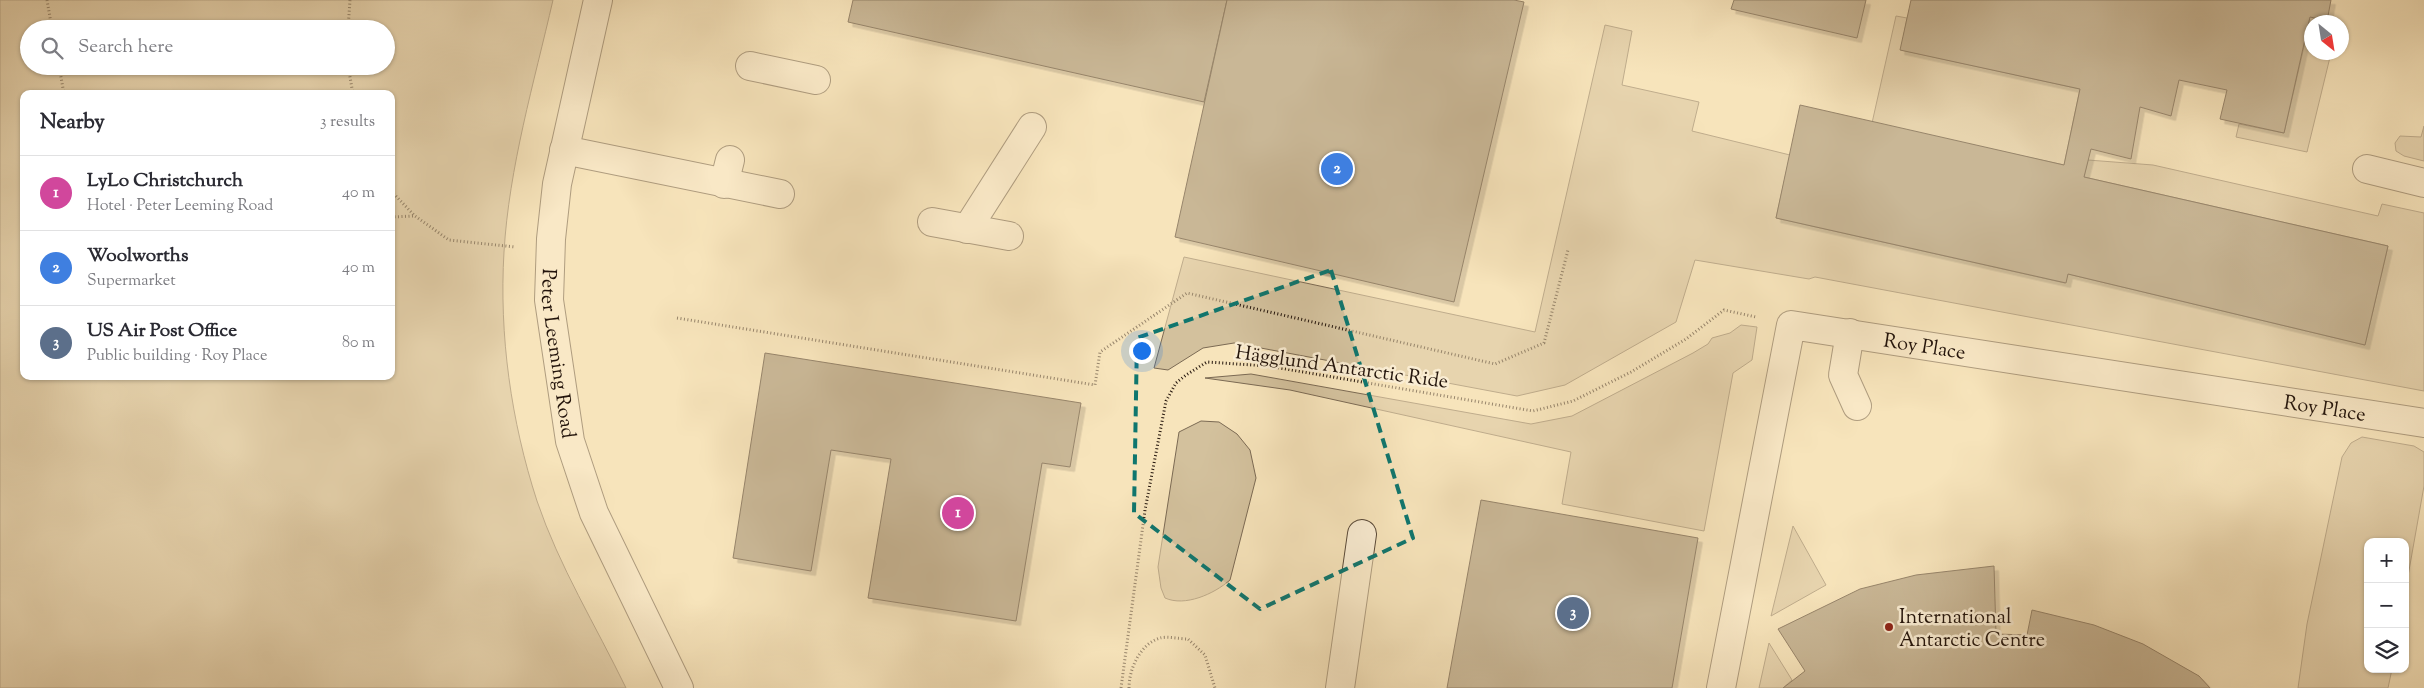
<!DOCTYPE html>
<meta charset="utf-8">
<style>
body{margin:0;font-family:"Sorts Mill Goudy",serif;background:#f2f2f3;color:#2b2b33}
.controls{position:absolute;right:15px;bottom:15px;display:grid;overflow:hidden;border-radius:10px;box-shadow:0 1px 4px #0004}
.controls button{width:45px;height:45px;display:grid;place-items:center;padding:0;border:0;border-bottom:1px solid #e1e1e2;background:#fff;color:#2b2b33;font:25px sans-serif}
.compass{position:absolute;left:2304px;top:15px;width:45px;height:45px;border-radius:50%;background:#fff;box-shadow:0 1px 4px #0004;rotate:150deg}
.you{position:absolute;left:1141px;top:350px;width:18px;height:18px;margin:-12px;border:4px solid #fff;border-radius:50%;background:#1a73e8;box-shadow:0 0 0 8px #1a73e833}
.badge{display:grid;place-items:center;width:32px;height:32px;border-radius:50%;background:#0b8043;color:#fff;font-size:16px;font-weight:700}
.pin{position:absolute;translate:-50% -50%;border:2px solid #fff;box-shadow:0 1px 5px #0006}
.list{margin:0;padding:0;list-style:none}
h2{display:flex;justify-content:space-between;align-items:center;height:65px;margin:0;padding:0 20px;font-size:21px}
h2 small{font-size:16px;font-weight:400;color:#7c7c81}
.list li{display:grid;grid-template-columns:32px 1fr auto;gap:15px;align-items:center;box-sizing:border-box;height:75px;padding:0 20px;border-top:1px solid #e1e1e2}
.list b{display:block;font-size:19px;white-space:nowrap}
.list p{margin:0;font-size:16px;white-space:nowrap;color:#7c7c81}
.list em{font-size:16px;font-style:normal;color:#7c7c81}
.icon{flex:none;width:28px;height:28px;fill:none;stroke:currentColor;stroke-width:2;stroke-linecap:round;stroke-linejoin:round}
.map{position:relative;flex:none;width:2424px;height:688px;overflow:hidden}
.search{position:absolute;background:#fff;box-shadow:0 1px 4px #0004;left:20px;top:20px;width:375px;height:55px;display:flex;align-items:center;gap:12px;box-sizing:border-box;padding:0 18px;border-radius:28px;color:#7c7c81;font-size:19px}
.panel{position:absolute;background:#fff;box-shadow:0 1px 4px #0004;left:20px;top:90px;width:375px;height:290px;border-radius:10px}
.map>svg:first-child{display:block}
.green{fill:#d3c19d;stroke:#7b6a54;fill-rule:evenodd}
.building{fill:#918067;stroke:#23140b;filter:url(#shadow)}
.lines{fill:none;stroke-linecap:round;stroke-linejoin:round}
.minor-casing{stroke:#584837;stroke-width:30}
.path{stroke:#23140b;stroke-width:3;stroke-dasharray:1 2.5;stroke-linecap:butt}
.minor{stroke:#faedd3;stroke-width:28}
.marked{fill:none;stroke:#0f766e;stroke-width:4;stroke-dasharray:10 6;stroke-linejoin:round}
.poi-dot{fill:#8f2418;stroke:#faedd3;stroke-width:2}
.labels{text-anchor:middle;stroke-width:5;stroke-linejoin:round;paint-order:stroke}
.street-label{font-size:20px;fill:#23140b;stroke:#faedd3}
.poi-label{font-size:20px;fill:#23140b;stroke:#faedd3;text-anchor:start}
</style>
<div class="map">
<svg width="2424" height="688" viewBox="0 0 2424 688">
<defs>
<filter id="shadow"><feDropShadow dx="4.5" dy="4.5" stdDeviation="0" flood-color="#0004"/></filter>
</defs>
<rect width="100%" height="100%" fill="#f7e4bb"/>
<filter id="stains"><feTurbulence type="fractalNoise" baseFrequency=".004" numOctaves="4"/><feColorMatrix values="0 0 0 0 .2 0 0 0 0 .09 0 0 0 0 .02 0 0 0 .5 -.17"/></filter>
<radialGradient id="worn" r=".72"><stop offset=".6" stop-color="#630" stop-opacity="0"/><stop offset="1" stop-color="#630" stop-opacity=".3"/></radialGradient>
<!-- green -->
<g class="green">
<path d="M0,0H553C534,83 509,167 504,252C499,335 511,421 537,501C559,566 596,626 626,688H0ZM29,29H386V66H29ZM24,94H391V376H24Z"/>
<polygon points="1896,16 1907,18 1901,50 2080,89 2064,165 1872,123"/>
<polygon points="1605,25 1632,31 1622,85 1699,102 1692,131 1790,155 1776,218 2065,283 2068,274 2365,345 2388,246 2084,177 2088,160 2153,165 2378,216 2382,204 2424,213 2424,391 1815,277 1809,279 1695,260 1676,322 1565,385 1517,396 1234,343 1203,348 1168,370 1154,368 1184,257 1535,332"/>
<polygon points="2305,42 2311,43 2312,52 2331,53 2307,152 2236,137 2239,124 2284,133"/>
<polygon points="2424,126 2424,161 2404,156 2396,151 2395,143 2400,136 2421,137"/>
<polygon points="1741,325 1757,327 1752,360 1733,373 1704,531 1562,504 1571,452 1290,390 1205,378 1251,374 1531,424 1572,416 1693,353 1708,344 1712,338 1730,333"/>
<path d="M1201,421L1219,422L1237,434L1250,450L1256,478L1230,580C1214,594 1185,607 1165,598L1161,588L1158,567L1179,432Z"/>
<polygon points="2362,437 2414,446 2424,452 2424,486 2405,593 2405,542 2368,542 2368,669 2392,669 2388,688 2298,688 2307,624 2342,457 2351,443"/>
<polygon points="1793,526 1826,585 1771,616"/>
<polygon points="1769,643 1792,680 1783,688 1759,688"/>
</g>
<!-- building -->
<g class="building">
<polygon points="853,0 1227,0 1204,102 848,22"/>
<polygon points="1227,0 1514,0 1524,2 1454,302 1175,237"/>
<polygon points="1734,0 1866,0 1857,38 1731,9"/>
<polygon points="1911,0 2331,0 2327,21 2310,17 2284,133 2220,119 2227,90 2179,80 2171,116 2140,107 2131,159 2091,149 2084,177 2388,246 2365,345 2068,274 2066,283 1776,218 1800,105 2064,165 2080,89 1900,50"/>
<polygon points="765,353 1081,403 1070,467 1042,463 1016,621 868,598 891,459 831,450 811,571 733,558"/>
<polygon points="1481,500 1698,538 1672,688 1447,688"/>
<polygon points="1994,566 1996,634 2027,635 2032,610 2094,625 2143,644 2199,676 2210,688 1783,688 1805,671 1778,629 1860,589 1916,575"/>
</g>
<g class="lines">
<!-- minor casing -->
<g class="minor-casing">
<g id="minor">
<path id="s1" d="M598,0L557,184L551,239L549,300L570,441L594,513L679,688"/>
<polyline points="750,66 816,80"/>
<polyline points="564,150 780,194"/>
<polyline points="2367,169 2424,183"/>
<polyline points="724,184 730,160"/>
<polyline points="932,222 1009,236"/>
<polyline points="967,229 1032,127"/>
<polyline points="1850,333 1843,375 1857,406"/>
<polyline points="1340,688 1362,534"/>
<path id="s2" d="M1721,688L1791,325L2424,423"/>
</g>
</g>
<!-- path -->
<g class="path">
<polyline points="47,0 52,29"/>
<polyline points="348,29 350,0"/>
<polyline points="59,66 64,94"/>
<polyline points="348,66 353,94"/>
<polyline points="391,191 415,216 449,240 515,247"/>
<polyline points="391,217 414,216"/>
<polyline points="677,318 1095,385 1100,352 1187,293 1495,364 1544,343 1568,250"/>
<polyline points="1121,688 1145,510 1166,401 1176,383 1186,375 1207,362 1268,366 1533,411 1573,401 1631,372 1686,339 1724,310 1756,317"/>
<path d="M1129,688C1129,669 1140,644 1160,638C1167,636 1180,639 1188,639L1205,655L1215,688"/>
</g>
<!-- minor -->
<use href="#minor" class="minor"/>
</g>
<!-- marked area -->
<path d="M0 0H2424V688H0ZM1331,270L1413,538L1260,609L1134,513L1137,338Z" fill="#f7e4bb" fill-opacity=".55" fill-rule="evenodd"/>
<path class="marked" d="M1331,270L1413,538L1260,609L1134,513L1137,338Z"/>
<!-- markers -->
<circle class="poi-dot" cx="1889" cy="627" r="5"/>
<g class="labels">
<!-- street labels -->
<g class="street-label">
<text dy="7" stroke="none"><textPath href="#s2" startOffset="505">Roy Place</textPath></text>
<text dy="7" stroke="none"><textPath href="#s1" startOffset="359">Peter Leeming Road</textPath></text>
<text transform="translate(1342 366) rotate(8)" y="7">Hägglund Antarctic Ride</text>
<text dy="7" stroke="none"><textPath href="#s2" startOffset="910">Roy Place</textPath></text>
</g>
<!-- poi labels -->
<g class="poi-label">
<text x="1899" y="623">International<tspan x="1899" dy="23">Antarctic Centre</tspan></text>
</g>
</g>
<rect width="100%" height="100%" filter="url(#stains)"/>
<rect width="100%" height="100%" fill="url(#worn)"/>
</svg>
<div class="controls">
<button>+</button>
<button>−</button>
<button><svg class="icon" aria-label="layers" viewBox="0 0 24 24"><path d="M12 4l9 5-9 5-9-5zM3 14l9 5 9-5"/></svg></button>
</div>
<svg class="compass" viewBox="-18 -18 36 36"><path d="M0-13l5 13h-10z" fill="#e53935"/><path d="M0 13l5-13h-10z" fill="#7c7c81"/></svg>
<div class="you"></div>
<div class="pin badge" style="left:958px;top:513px;background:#d1479c">1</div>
<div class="pin badge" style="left:1337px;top:169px;background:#3f7fe0">2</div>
<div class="pin badge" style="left:1573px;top:613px;background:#5c6f8a">3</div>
<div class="search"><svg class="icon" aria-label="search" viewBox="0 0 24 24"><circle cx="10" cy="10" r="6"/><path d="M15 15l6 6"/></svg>Search here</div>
<section class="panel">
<h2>Nearby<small>3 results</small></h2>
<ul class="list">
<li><span class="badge" style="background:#d1479c">1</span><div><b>LyLo Christchurch</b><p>Hotel · Peter Leeming Road</p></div><em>40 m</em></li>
<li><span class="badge" style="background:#3f7fe0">2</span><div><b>Woolworths</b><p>Supermarket</p></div><em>40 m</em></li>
<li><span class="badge" style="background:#5c6f8a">3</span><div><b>US Air Post Office</b><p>Public building · Roy Place</p></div><em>80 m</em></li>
</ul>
</section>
</div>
